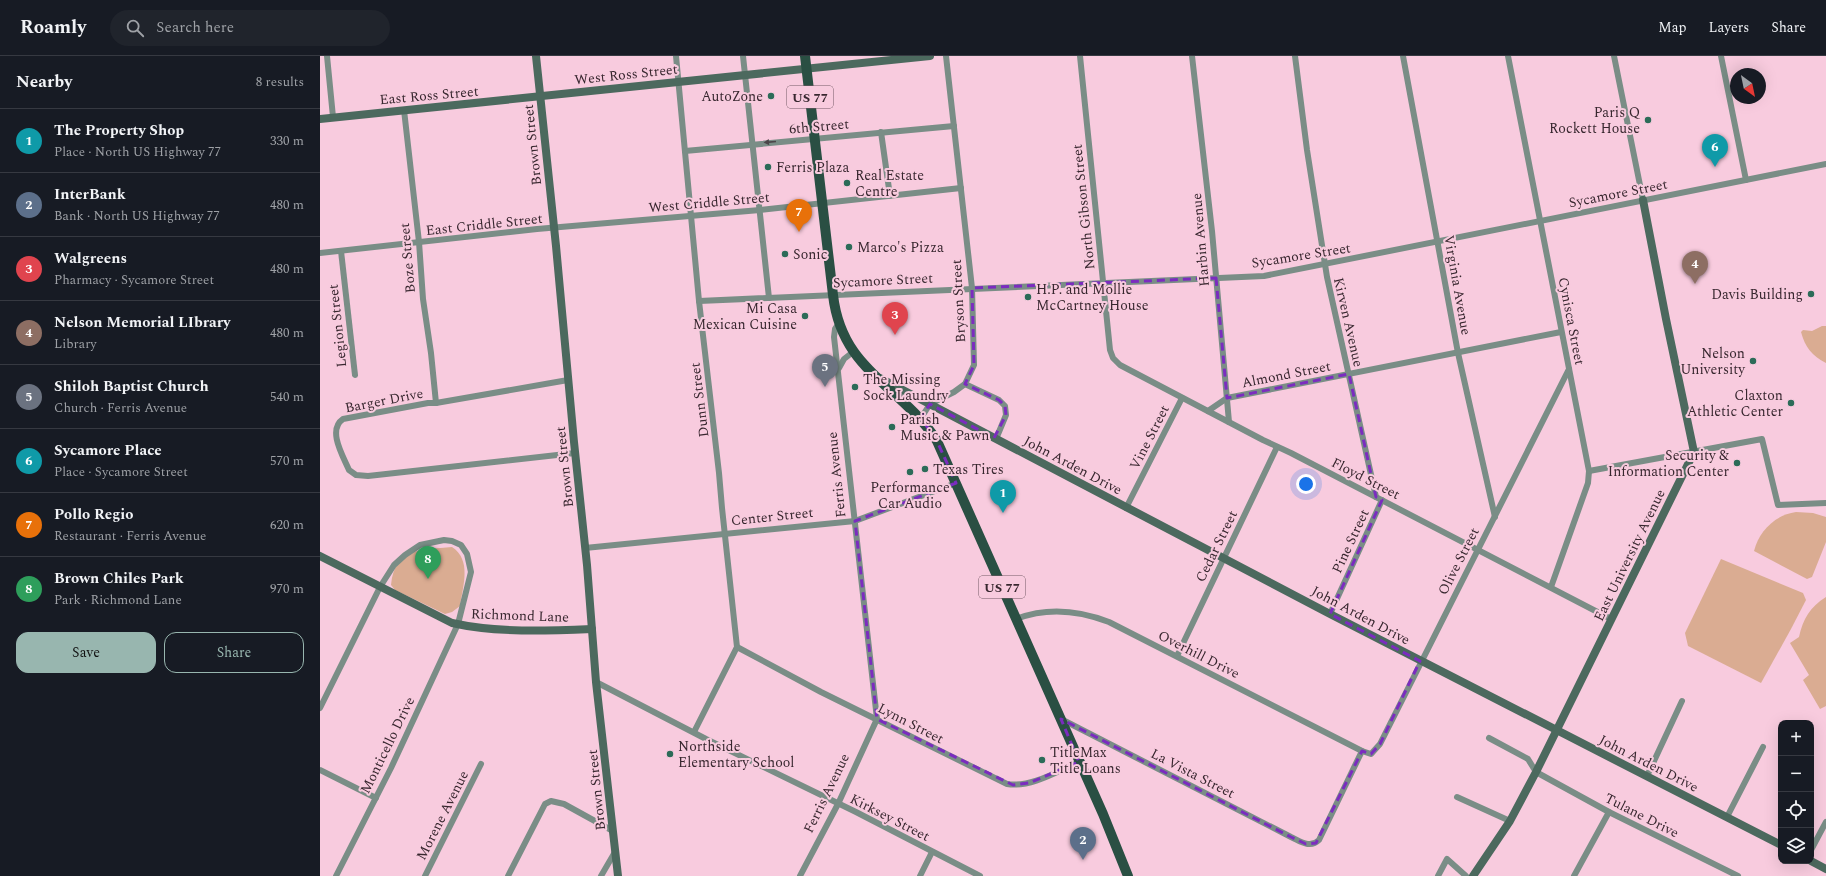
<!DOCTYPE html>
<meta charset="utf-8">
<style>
body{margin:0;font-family:Spectral,serif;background:#20242c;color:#f1f3f6}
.controls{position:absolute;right:12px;bottom:12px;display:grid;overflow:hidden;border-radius:8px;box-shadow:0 4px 16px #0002}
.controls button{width:36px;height:36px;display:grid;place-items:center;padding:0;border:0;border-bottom:1px solid #363941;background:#171b24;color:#f1f3f6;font:20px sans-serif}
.compass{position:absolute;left:1410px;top:12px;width:36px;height:36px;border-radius:50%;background:#171b24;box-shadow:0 4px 16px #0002;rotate:147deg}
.you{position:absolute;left:986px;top:428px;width:14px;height:14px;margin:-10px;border:3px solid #fff;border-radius:50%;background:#1a73e8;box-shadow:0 0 0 6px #1a73e833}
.badge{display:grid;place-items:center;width:26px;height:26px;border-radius:50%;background:#98b6af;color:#fff;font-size:13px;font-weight:700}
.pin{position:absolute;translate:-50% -33px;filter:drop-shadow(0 1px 2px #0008)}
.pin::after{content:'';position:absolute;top:21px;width:14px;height:12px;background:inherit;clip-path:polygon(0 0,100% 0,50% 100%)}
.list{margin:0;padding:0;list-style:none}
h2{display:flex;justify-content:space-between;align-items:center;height:52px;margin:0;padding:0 16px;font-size:17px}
h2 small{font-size:13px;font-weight:400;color:#9ea1a6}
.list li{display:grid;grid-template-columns:26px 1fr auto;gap:12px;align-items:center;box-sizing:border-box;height:64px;padding:0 16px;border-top:1px solid #363941}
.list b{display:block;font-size:15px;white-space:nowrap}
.list p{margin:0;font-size:13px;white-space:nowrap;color:#9ea1a6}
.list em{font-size:13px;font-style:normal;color:#9ea1a6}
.actions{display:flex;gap:8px;padding:12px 16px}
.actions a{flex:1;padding:9px 0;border:1px solid #98b6af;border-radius:12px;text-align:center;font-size:14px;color:#98b6af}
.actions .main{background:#98b6af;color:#111}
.icon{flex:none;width:22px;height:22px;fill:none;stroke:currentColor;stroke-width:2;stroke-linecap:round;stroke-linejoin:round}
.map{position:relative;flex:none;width:1506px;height:820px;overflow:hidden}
header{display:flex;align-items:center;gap:24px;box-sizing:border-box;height:56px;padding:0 20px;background:#171b24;border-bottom:1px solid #363941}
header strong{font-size:19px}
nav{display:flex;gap:22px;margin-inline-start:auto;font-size:14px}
.search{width:280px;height:36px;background:#20242c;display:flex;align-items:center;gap:10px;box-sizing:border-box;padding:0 14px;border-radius:22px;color:#9ea1a6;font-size:15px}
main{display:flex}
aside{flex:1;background:#171b24}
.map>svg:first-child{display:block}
.green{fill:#daac92}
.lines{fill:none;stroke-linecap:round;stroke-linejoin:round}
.street{stroke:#7a8d86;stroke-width:6}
.secondary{stroke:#4c695e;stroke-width:8}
.primary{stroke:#2a4f43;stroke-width:10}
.oneway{fill:#4c4649}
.marked{fill:none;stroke:#7b2cbf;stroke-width:3;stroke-dasharray:8 5;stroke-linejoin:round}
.poi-dot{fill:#2c6b58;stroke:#f8cbde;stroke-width:1.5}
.labels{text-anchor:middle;stroke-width:4;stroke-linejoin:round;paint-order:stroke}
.shield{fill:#f8cbde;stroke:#725864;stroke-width:1}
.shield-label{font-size:13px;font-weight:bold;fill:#38272f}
.street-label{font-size:14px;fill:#38272f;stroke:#f8cbde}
.poi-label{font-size:14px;fill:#38272f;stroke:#f8cbde;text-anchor:start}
</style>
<header>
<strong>Roamly</strong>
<div class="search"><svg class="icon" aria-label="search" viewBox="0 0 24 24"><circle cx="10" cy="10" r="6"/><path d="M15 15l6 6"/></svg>Search here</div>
<nav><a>Map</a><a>Layers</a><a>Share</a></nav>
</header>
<main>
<aside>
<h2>Nearby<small>8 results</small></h2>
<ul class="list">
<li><span class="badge" style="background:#0f9aa8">1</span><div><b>The Property Shop</b><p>Place · North US Highway 77</p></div><em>330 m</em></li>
<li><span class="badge" style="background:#5c6f8a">2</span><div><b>InterBank</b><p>Bank · North US Highway 77</p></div><em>480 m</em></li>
<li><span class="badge" style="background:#e0444e">3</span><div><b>Walgreens</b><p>Pharmacy · Sycamore Street</p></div><em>480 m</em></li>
<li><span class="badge" style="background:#8d6e63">4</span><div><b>Nelson Memorial LIbrary</b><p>Library</p></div><em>480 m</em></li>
<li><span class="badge" style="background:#6b7280">5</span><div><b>Shiloh Baptist Church</b><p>Church · Ferris Avenue</p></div><em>540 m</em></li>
<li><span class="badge" style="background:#0f9aa8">6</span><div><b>Sycamore Place</b><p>Place · Sycamore Street</p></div><em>570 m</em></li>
<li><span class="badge" style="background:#e8710a">7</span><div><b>Pollo Regio</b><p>Restaurant · Ferris Avenue</p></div><em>620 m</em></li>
<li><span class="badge" style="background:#2e9e5b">8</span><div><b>Brown Chiles Park</b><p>Park · Richmond Lane</p></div><em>970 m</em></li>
</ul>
<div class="actions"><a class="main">Save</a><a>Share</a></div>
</aside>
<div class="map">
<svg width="1506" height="820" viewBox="0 0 1506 820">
<rect width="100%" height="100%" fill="#f8cbde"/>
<!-- green -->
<g class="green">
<path d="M1502,270H1506V307C1492,300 1485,291 1481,276L1483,274L1492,275Z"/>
<path d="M1476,456L1493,457L1506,461V486L1492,521L1487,523L1434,495C1439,475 1455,459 1476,456Z"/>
<path d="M132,491C152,504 143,530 140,550L132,556L125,558L75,534L71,529C75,491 101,494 132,491Z"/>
<polygon points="1401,503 1483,537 1486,544 1471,573 1441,627 1368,590 1365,577"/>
<path d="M1506,541V650L1500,653L1483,624L1489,619L1470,587L1479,581C1483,563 1490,551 1506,541Z"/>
</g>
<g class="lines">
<!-- street -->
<g class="street">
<polyline points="7,0 13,61"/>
<polyline points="356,0 379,245 399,417 402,452 417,591 374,676"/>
<polyline points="423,0 449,242"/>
<polyline points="760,0 790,294 793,302 800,309 943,384 971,397 1291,563"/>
<polyline points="872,0 892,175 909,366"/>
<polyline points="975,0 987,94 1007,221 1056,441"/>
<polyline points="1083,0 1138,297 1175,461"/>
<polyline points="1188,0 1269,415 1268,427 1231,531"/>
<polyline points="1294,0 1323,144"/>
<polyline points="1401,0 1426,124"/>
<polyline points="84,54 99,186 103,243 111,297 116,347"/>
<polyline points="561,76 570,140"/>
<polyline points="365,95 634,70"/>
<polyline points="21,195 35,319"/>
<polyline points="0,197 217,173 440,154 641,132"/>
<polyline points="379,245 944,220 1506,108"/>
<polyline points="519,312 524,303 533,296"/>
<path d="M248,324L116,347H108L23,363C7,374 23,400 29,414L36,419L48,420L255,397"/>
<polyline points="645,328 679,344 685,350 686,359 676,383"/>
<polyline points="888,355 907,342 1241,276"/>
<polyline points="601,362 610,348 634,336 645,328 654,309 652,232 626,0"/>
<polyline points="1269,415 1442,383 1458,449 1506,447"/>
<polyline points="806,452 862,342"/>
<polyline points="265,492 535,465 636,427"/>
<polyline points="1010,558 1062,444"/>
<path d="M696,563C727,551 758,554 789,566L1042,695L1051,698L1060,688L1249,313"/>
<path d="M417,591L501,636L687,728C711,732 738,715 759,706"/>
<polyline points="857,600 957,391"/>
<polyline points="276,626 386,683 536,756 660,820"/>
<polyline points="0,652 60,531 74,509 85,499 100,489 124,484 132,485 141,489 147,498 151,516 138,568 71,712 16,820"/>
<path d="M741,663L971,781C980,785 990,793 999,784L1042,695"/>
<polyline points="1169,682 1208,703 1216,716 1289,756 1418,820"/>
<polyline points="0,714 56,742"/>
<polyline points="1327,720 1362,645"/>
<polyline points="1137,741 1190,765"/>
<polyline points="1407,761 1443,691"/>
<polyline points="1491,794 1506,766"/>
<polyline points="105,820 161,708"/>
<polyline points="188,820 225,748 231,745 244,748 293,775"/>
<polyline points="281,820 295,796"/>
<polyline points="480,820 518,748 557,663 514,281 515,273 519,267"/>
<polyline points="600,820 612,796"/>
<polyline points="1118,820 1127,803 1146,820"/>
<polyline points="1254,820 1289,756"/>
</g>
<!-- secondary -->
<g class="secondary">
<polyline points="216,0 236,190 254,386 267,509 276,626 298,820"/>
<polyline points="0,63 610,0"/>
<polyline points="560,322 1010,558 1461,789"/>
<path d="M0,500L132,567C177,577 226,575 272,573"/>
<polyline points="1491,805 1506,813"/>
<polyline points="1153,820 1190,765 1216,716 1374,396 1346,263 1323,144"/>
</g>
<!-- primary -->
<path class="primary" d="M485,0L513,239C522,316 580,328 617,385L783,758L808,820"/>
</g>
<!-- one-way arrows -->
<defs><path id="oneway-solid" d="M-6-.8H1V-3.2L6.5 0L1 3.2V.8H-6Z"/></defs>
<use class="oneway" href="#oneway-solid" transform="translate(450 86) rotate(175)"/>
<!-- marked area -->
<path class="marked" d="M896,222L907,342L1029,318L1056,441L1062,444L1010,558L1100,605L1060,688L1051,698L1042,695L996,787L986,788L971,781L741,663L759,706L709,727L693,729L557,663L535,465L636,427L617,385L601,362L610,348L674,382L686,359L685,350L679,344L645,328L654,309L652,232Z"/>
<!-- markers -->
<g class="poi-dot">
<circle cx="451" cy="40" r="4"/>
<circle cx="1328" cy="64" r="4"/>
<circle cx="448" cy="111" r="4"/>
<circle cx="527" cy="127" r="4"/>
<circle cx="529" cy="191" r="4"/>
<circle cx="465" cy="198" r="4"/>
<circle cx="1491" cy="238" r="4"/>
<circle cx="708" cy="241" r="4"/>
<circle cx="485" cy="260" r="4"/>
<circle cx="1433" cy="305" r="4"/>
<circle cx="535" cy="331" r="4"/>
<circle cx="1471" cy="347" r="4"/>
<circle cx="572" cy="371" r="4"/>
<circle cx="1417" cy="407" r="4"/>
<circle cx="605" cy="413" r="4"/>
<circle cx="590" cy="416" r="4"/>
<circle cx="350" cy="698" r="4"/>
<circle cx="722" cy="704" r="4"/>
</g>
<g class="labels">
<!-- shield labels -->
<g class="shield">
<rect x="467" y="30" width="46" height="22" rx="3"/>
<rect x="659" y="520" width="46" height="22" rx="3"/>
</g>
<g class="shield-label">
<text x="490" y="46">US 77</text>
<text x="682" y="536">US 77</text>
</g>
<!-- street labels -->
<g class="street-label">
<text transform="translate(306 18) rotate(-6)" y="5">West Ross Street</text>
<text transform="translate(109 39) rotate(-5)" y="5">East Ross Street</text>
<text transform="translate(499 70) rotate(-5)" y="5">6th Street</text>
<text transform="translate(212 89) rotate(-96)" y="5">Brown Street</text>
<text transform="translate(1298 137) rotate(-11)" y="5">Sycamore Street</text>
<text transform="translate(389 146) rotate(-5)" y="5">West Criddle Street</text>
<text transform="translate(763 151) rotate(-96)" y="5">North Gibson Street</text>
<text transform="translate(164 168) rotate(-6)" y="5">East Criddle Street</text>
<text transform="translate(880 184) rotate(-95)" y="5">Harbin Avenue</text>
<text transform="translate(981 199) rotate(-9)" y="5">Sycamore Street</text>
<text transform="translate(87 202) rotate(-95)" y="5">Boze Street</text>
<text transform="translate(563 224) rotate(-3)" y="5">Sycamore Street</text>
<text transform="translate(1138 229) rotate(80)" y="5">Virginia Avenue</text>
<text transform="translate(638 245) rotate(-93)" y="5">Bryson Street</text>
<text transform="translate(1252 265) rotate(79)" y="5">Cynisca Street</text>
<text transform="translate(1029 266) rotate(77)" y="5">Kirven Avenue</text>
<text transform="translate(17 270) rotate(-96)" y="5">Legion Street</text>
<text transform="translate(966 318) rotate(-11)" y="5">Almond Street</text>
<text transform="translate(64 344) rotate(-11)" y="5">Barger Drive</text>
<text transform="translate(379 344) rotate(-97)" y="5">Dunn Street</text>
<text transform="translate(829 381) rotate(-63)" y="5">Vine Street</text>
<text transform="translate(753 409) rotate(28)" y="5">John Arden Drive</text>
<text transform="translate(244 411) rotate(-96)" y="5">Brown Street</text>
<text transform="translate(516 419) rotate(-96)" y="5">Ferris Avenue</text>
<text transform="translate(1046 422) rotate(27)" y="5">Floyd Street</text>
<text transform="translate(452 460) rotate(-6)" y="5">Center Street</text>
<text transform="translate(1030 485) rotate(-65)" y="5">Pine Street</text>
<text transform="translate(896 490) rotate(-64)" y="5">Cedar Street</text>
<text transform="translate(1309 499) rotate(-64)" y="5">East University Avenue</text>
<text transform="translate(1138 505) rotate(-63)" y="5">Olive Street</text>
<text transform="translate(200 559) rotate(2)" y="5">Richmond Lane</text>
<text transform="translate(1041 559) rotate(28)" y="5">John Arden Drive</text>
<text transform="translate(879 598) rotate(27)" y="5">Overhill Drive</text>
<text transform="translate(591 667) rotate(27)" y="5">Lynn Street</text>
<text transform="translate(67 689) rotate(-64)" y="5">Monticello Drive</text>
<text transform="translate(1329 707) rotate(27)" y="5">John Arden Drive</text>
<text transform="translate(873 717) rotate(27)" y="5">La Vista Street</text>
<text transform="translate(276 734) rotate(-96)" y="5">Brown Street</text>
<text transform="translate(506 737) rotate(-64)" y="5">Ferris Avenue</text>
<text transform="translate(122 759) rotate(-63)" y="5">Morene Avenue</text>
<text transform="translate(1322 759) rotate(27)" y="5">Tulane Drive</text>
<text transform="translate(570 761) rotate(27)" y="5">Kirksey Street</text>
</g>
<!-- poi labels -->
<g class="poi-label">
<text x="443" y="45" text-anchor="end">AutoZone</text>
<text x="1320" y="61" text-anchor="end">Paris Q<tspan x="1320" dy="16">Rockett House</tspan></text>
<text x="456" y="116">Ferris Plaza</text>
<text x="535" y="124">Real Estate<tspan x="535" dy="16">Centre</tspan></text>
<text x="537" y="196">Marco's Pizza</text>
<text x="473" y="203">Sonic</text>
<text x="716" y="238">H.P. and Mollie<tspan x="716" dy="16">McCartney House</tspan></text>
<text x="1483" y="243" text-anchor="end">Davis Building</text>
<text x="477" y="257" text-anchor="end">Mi Casa<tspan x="477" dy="16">Mexican Cuisine</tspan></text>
<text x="1425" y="302" text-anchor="end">Nelson<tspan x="1425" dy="16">University</tspan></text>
<text x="543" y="328">The Missing<tspan x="543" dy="16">Sock Laundry</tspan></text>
<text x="1463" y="344" text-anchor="end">Claxton<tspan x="1463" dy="16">Athletic Center</tspan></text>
<text x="580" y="368">Parish<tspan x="580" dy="16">Music &amp; Pawn</tspan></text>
<text x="1409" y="404" text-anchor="end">Security &amp;<tspan x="1409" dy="16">Information Center</tspan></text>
<text x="613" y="418">Texas Tires</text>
<text x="590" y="436" text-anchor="middle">Performance<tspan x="590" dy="16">Car Audio</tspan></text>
<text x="358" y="695">Northside<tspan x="358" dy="16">Elementary School</tspan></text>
<text x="730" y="701">TitleMax<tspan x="730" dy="16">Title Loans</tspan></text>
</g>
</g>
</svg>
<div class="controls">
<button>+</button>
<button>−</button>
<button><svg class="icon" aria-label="locate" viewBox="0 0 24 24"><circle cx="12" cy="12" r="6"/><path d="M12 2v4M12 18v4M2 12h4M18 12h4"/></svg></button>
<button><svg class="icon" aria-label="layers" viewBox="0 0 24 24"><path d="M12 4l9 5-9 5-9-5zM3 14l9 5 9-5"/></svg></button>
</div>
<svg class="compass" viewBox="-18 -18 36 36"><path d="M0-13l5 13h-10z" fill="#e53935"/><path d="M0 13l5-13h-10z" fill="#9ea1a6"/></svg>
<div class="you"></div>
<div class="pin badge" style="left:683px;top:457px;background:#0f9aa8">1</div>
<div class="pin badge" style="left:763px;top:804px;background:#5c6f8a">2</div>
<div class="pin badge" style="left:575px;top:279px;background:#e0444e">3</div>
<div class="pin badge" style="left:1375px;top:228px;background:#8d6e63">4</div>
<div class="pin badge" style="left:505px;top:331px;background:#6b7280">5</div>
<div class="pin badge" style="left:1395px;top:111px;background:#0f9aa8">6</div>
<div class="pin badge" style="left:479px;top:176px;background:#e8710a">7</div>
<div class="pin badge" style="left:108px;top:523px;background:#2e9e5b">8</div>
</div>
</main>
